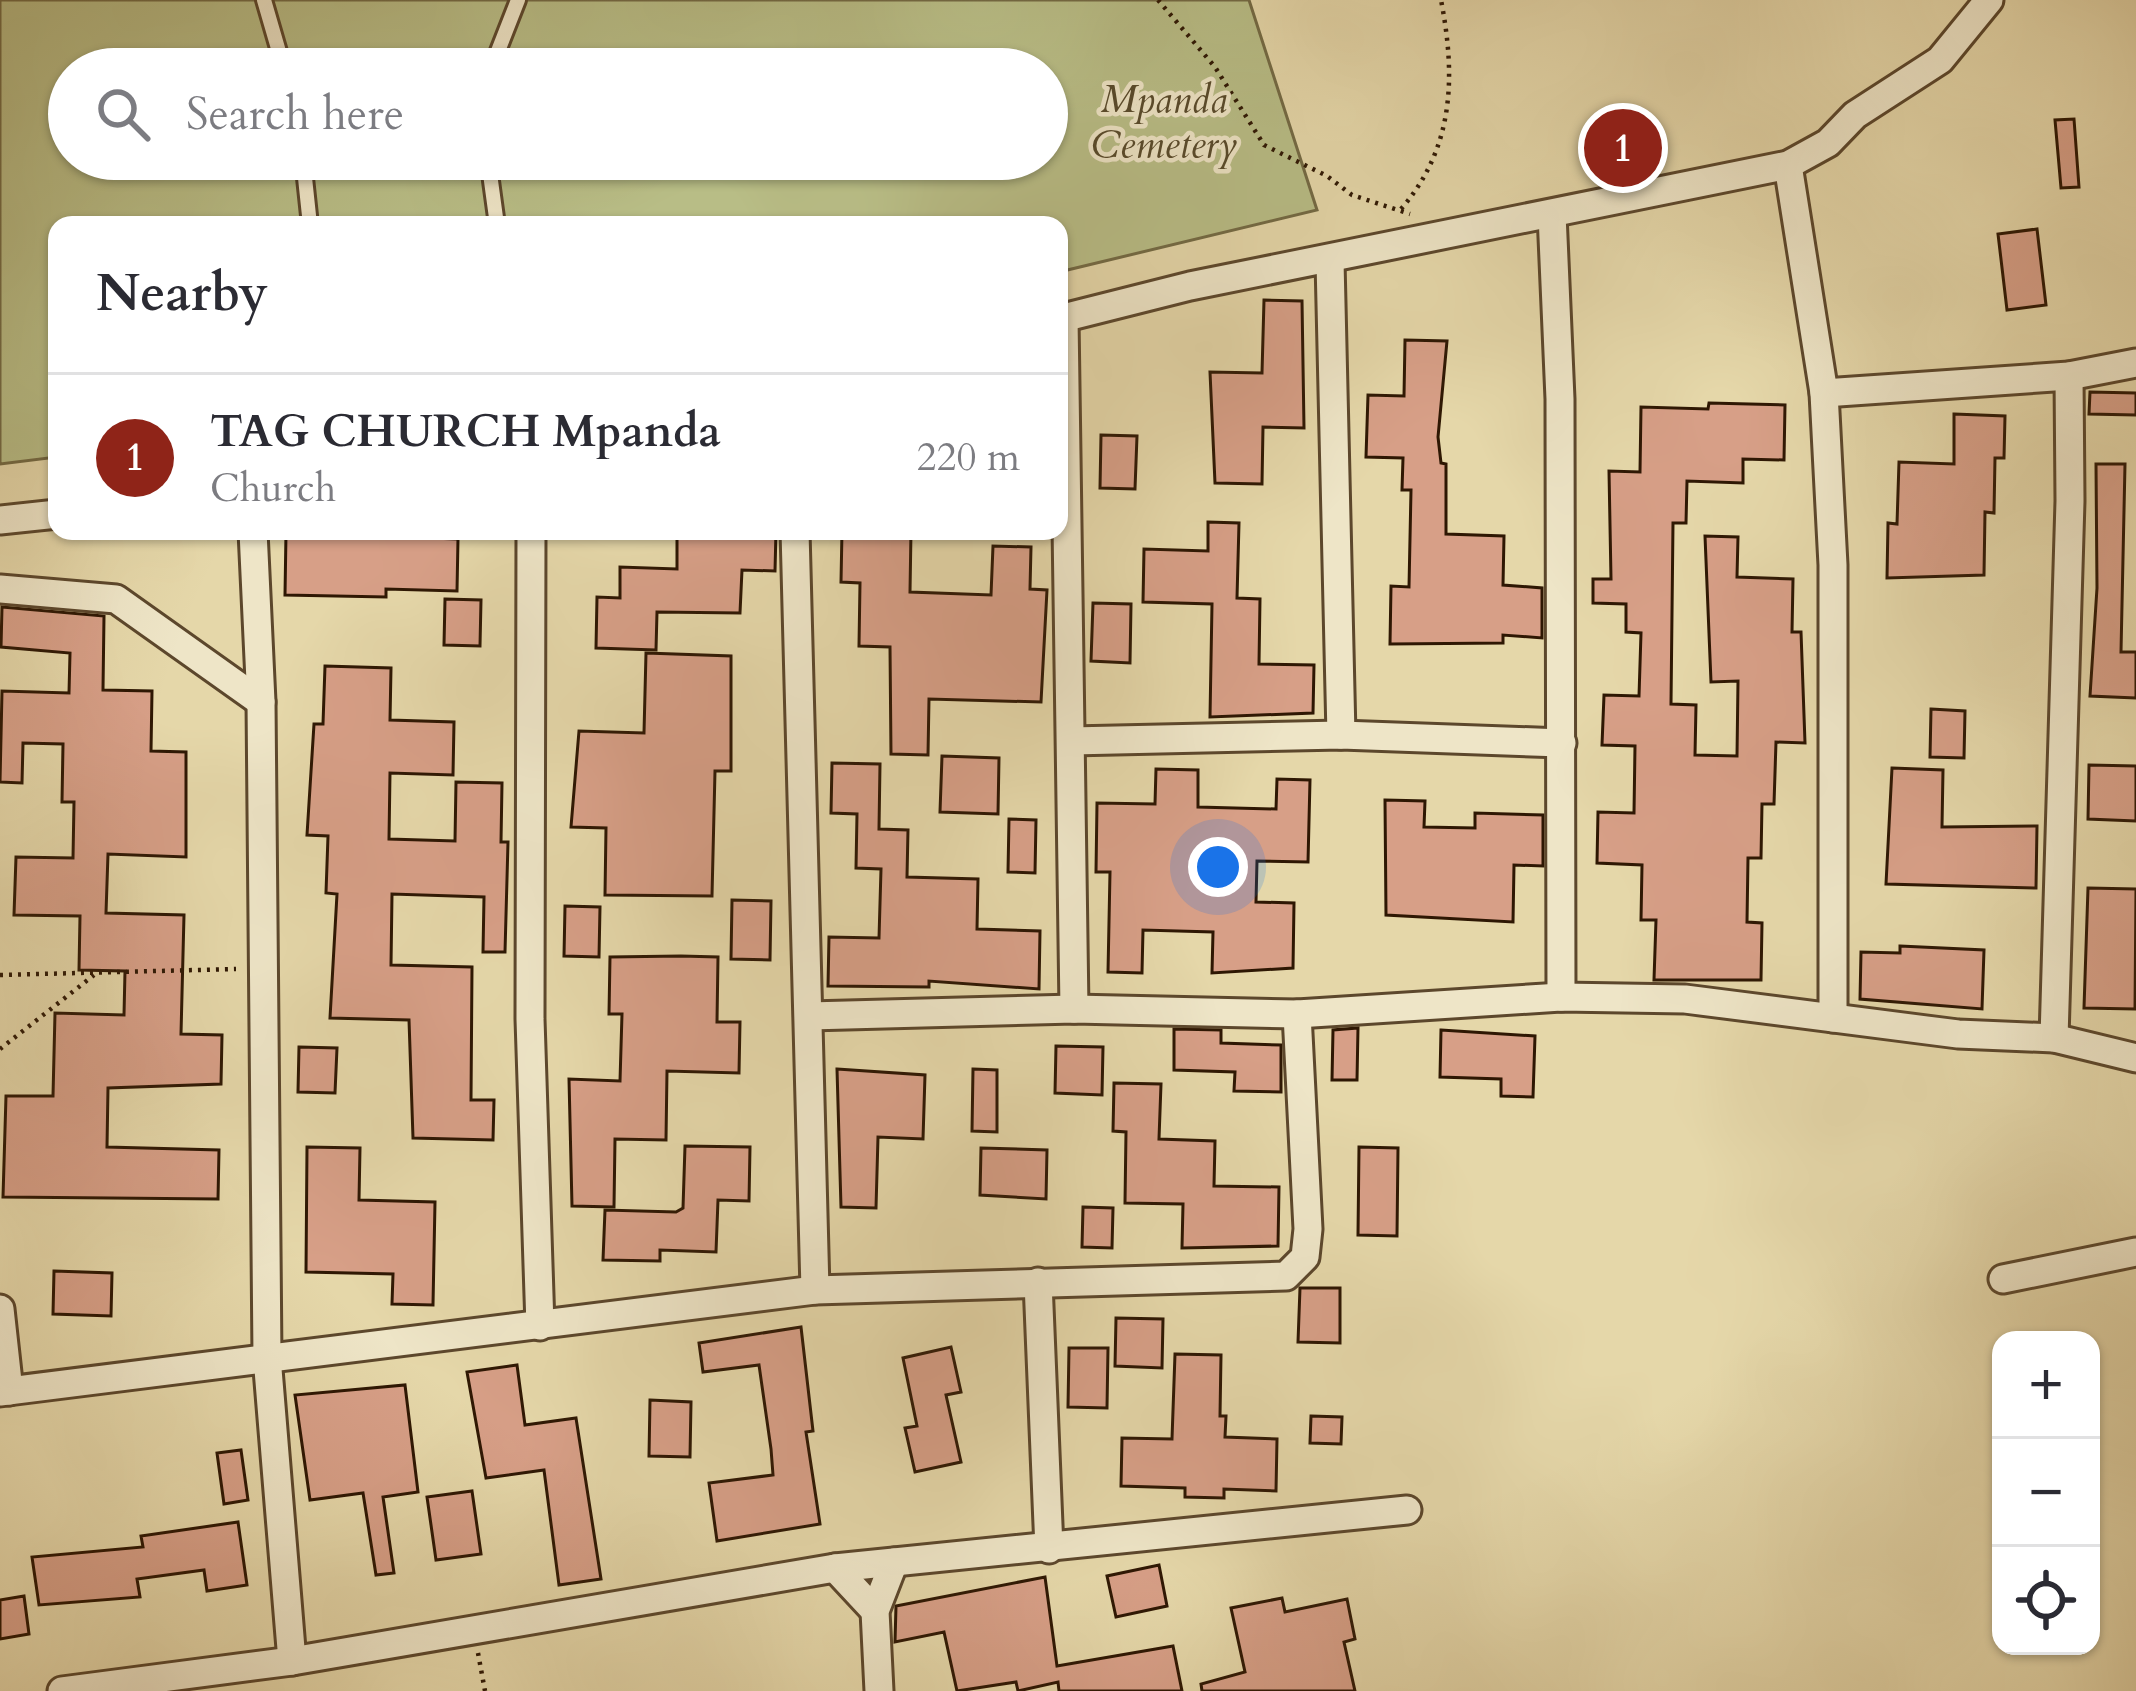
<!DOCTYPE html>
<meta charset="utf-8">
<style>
body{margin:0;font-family:Cardo,serif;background:#f7f7f7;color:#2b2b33}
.controls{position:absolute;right:36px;bottom:36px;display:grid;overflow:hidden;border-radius:24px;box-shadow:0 3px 9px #0004}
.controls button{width:108px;height:108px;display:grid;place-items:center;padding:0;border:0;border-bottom:3px solid #e1e1e2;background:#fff;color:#2b2b33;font:60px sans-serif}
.you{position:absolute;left:1218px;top:867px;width:42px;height:42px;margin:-30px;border:9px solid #fff;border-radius:50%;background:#1a73e8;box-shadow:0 0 0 18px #1a73e833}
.badge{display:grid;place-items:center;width:78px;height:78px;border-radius:50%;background:#8f2418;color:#fff;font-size:39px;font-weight:700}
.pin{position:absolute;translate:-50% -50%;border:6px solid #fff;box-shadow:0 3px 12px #0006}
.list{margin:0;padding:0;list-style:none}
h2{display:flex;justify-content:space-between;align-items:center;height:156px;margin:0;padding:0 48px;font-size:51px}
h2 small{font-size:39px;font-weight:400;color:#7c7c81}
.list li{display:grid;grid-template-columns:78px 1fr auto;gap:36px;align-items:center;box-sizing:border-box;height:168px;padding:0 48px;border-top:3px solid #e1e1e2}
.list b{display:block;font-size:45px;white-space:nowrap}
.list p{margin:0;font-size:39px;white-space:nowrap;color:#7c7c81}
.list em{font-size:39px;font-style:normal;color:#7c7c81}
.icon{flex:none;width:66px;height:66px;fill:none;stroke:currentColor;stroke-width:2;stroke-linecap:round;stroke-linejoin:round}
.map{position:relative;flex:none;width:2136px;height:1691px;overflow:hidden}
.search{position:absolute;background:#fff;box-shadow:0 3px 9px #0004;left:48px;top:48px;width:1020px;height:132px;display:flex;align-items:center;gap:30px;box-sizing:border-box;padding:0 42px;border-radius:66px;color:#7c7c81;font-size:45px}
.panel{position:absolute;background:#fff;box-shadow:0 3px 9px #0004;left:48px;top:216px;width:1020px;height:324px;border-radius:24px}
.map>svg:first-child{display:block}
.green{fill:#b8bd86;stroke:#736a44;stroke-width:3;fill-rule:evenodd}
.building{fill:#d79f87;stroke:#2e1703;stroke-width:3}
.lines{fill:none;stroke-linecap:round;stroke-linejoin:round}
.lane-casing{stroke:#5c472c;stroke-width:20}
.street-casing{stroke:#5c472c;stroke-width:33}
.path{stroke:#2e1703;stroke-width:4.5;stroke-dasharray:3 6;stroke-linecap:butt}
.lane{stroke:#eee5c7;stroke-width:14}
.street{stroke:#eee5c7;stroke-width:27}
.labels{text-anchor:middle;stroke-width:9;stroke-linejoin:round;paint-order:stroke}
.park-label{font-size:39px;font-style:italic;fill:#57492a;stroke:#eee5c7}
</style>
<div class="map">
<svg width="2136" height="1691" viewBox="0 0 2136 1691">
<rect width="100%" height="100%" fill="#e5d7a9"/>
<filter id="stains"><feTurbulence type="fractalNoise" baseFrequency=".00167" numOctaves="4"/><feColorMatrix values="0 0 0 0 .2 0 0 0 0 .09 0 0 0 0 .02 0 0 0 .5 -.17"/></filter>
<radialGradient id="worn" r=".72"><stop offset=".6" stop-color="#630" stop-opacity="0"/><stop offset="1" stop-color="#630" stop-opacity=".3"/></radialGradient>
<!-- green -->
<path class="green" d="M0,0H1249L1317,210L1059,272V225H57V457L0,464ZM69,69H1047V159H69Z"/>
<!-- building -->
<g class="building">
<polygon points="2074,119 2079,187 2061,188 2055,120"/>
<polygon points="2037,229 2046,305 2007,310 1998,234"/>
<polygon points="1264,300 1302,301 1304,428 1263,427 1262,484 1215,483 1210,372 1262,373"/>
<polygon points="1405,340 1447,341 1438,437 1441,463 1446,464 1446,534 1504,536 1503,585 1542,588 1542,638 1503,635 1503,643 1390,644 1391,586 1409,587 1411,490 1402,490 1403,458 1366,457 1368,395 1404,396"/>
<polygon points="2090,392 2136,393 2136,415 2089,414"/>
<polygon points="1709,403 1785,405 1784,460 1743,459 1743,483 1687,481 1686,523 1673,523 1671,704 1696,705 1695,755 1737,756 1738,681 1711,682 1705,536 1738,537 1737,577 1793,579 1792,632 1801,632 1805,743 1776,742 1774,804 1762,804 1761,858 1748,858 1747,922 1762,923 1761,980 1654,980 1656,920 1641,920 1642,865 1597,863 1598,812 1634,813 1635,746 1602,745 1604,695 1639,696 1641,633 1626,632 1626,604 1593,603 1593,579 1611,579 1609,471 1640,472 1641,407 1708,409"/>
<polygon points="1954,414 2005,416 2004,458 1995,458 1994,513 1985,512 1984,575 1887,578 1888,523 1897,524 1899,462 1954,464"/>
<polygon points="1101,435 1137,436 1135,489 1100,488"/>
<polygon points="2096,464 2125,464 2121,652 2136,652 2136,698 2090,696 2097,588"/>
<polygon points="1208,522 1239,523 1237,598 1260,599 1259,664 1314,665 1313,713 1210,717 1212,604 1143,602 1144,549 1208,551"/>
<polygon points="677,531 776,531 775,571 742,570 740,613 657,612 656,650 596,648 597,597 620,598 620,567 677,569"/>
<polygon points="842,531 911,531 910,592 991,595 993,546 1031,547 1030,589 1047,590 1041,702 929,699 928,755 891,754 890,647 859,646 860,583 841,582"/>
<polygon points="286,533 458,539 457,591 386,589 386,597 285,595"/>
<polygon points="445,599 481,600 480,646 444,645"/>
<polygon points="1093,603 1131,604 1130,663 1091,661"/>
<polygon points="2,607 104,616 103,690 152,691 151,751 186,752 186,857 108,854 106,913 184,915 181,1034 222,1035 221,1084 108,1088 107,1147 219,1150 218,1199 3,1197 6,1096 53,1096 55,1013 124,1015 125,971 79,970 80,916 14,915 16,857 73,858 74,802 62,802 63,744 23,743 22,783 0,782 2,691 69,693 70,653 1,647"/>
<polygon points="646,653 731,656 731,771 715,771 712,896 605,895 606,828 571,827 579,731 644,733"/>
<polygon points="325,666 391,668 390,720 454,722 453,775 390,773 389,839 455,841 456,782 502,783 501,842 508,842 505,952 483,952 484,897 392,894 391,965 472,967 471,1100 494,1100 493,1140 413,1138 409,1020 330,1018 337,894 326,893 328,836 307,835 314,724 323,724"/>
<polygon points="1931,709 1965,711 1964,758 1930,757"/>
<polygon points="942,756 999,758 998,814 940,812"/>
<polygon points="832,763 880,764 879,829 908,830 907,877 978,879 977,929 1040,931 1039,989 929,981 929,987 828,986 829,937 879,938 881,869 856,868 857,814 831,813"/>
<polygon points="2089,765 2136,766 2136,821 2088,819"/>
<polygon points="1892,768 1943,770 1942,827 2037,826 2036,888 1886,884"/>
<polygon points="1156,769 1198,770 1198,807 1276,809 1277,779 1310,780 1308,862 1257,861 1256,902 1294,903 1293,968 1212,973 1213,932 1143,930 1142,973 1108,972 1110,872 1096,872 1097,803 1155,804"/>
<polygon points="1385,800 1425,801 1424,827 1475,828 1475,813 1543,815 1543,866 1514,865 1513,922 1386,915"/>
<polygon points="1009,819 1036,820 1035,873 1008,872"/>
<polygon points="2088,888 2136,889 2135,1009 2084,1008"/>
<polygon points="732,900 771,901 770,960 731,959"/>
<polygon points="565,906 600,907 599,957 564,956"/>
<polygon points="1900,946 1984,950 1982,1009 1860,999 1861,952 1900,953"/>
<polygon points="681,956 718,957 717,1022 740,1022 739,1073 667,1071 666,1140 615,1139 614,1207 572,1206 569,1079 620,1081 622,1014 609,1014 610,957"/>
<polygon points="1358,1028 1357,1080 1332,1080 1333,1030"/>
<polygon points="1174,1029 1221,1030 1221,1043 1281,1045 1281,1092 1234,1091 1235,1072 1174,1070"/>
<polygon points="1441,1030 1535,1036 1533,1097 1501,1096 1501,1079 1440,1077"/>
<polygon points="1056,1046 1103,1047 1102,1095 1055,1093"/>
<polygon points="299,1047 337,1048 335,1093 298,1092"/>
<polygon points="837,1069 925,1075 923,1139 878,1137 876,1208 841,1207"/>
<polygon points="973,1069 997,1070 997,1132 972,1131"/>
<polygon points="1114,1083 1161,1084 1159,1139 1215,1141 1214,1186 1279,1187 1278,1246 1182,1248 1183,1204 1125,1203 1126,1132 1113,1131"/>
<polygon points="685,1146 750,1147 749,1201 718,1200 716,1252 660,1250 660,1261 603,1260 605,1210 676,1212 683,1208"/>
<polygon points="307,1147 360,1148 359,1200 435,1202 433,1305 392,1304 393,1274 306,1272"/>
<polygon points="1359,1147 1398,1148 1397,1236 1358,1235"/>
<polygon points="981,1148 1047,1150 1046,1199 980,1195"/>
<polygon points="1083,1207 1113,1208 1112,1248 1082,1247"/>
<polygon points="54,1271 112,1273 111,1316 53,1314"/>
<polygon points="1300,1288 1340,1288 1340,1343 1298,1342"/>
<polygon points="1116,1318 1163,1319 1162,1368 1115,1366"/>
<polygon points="801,1327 813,1431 806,1432 820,1524 717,1541 709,1483 773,1475 771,1449 759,1365 703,1372 699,1343"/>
<polygon points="951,1347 961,1392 946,1395 961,1462 915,1472 905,1428 917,1426 903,1358"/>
<polygon points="1069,1348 1108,1348 1107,1408 1068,1407"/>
<polygon points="1175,1354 1221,1355 1220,1416 1226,1416 1225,1437 1277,1439 1276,1491 1224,1489 1224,1498 1185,1497 1185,1488 1121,1486 1122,1438 1172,1439"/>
<polygon points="517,1365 525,1425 576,1418 601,1579 559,1585 544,1470 486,1478 467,1372"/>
<polygon points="405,1385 418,1492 383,1497 394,1573 376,1575 363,1493 310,1500 295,1395"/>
<polygon points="650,1400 691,1402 690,1457 649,1456"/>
<polygon points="1311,1416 1342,1417 1341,1444 1310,1443"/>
<polygon points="241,1450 248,1500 224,1504 217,1453"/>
<polygon points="472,1491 481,1554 436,1560 427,1497"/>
<polygon points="238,1522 247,1585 207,1591 204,1570 137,1579 140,1597 39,1605 32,1557 143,1547 141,1536"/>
<polygon points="1159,1565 1167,1606 1116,1617 1107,1576"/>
<polygon points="1045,1577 1057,1666 1173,1646 1182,1691 1059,1691 1058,1682 1018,1691 1016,1682 957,1691 944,1632 895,1642 896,1606"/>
<polygon points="24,1596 29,1634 0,1639 0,1600"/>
<polygon points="1282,1598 1285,1612 1347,1599 1355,1639 1344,1642 1355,1691 1202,1691 1201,1684 1245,1672 1231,1608"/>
</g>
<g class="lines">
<!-- lane casing -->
<g class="lane-casing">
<g id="lane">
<polyline points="264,0 284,69"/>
<polyline points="491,69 518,0"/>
<polyline points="303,159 310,225"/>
<polyline points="488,159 497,225"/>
</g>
</g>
<!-- street casing -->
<g class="street-casing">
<g id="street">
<polyline points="1788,165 1824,393 1833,565 1833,1018"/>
<polyline points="1552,214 1560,399 1561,997"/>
<polyline points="1330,261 1341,735"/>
<polyline points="1064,318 1074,1009"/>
<polyline points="1059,319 1190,286 1788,165 1828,143 1855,115 1940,60 1989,0"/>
<polyline points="1824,393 2069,376 2136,363"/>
<polyline points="0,520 57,514"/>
<polyline points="253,531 261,702 267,1357 292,1661"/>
<polyline points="531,531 530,1019 540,1326"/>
<polyline points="795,531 815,1290"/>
<polyline points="0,589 116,599 261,702"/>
<polyline points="1071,741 1341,735 1562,743"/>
<polyline points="809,1016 1074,1009 1297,1014 1561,997 1685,999 1958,1034 2054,1038 2136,1058"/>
<polyline points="2054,1038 2070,501 2069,376"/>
<polyline points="2003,1279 2136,1252"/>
<polyline points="1038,1282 1049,1549"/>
<polyline points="0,1309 9,1391"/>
<polyline points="0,1392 815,1290 1286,1276 1305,1257 1308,1229 1297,1014"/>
<polyline points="835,1568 875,1611"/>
<polyline points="62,1691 292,1661 835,1568 1407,1510"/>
<polyline points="879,1691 875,1611 894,1562"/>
</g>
</g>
<!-- path -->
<g class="path">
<polyline points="1158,0 1215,67 1264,145 1327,176 1352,195 1410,214"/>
<path d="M1401,209C1454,148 1456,77 1441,0"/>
<polyline points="0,975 236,969"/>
<polyline points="0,1049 94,975"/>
<polyline points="478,1653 485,1691"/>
</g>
<!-- lane -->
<use href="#lane" class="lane"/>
<!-- street -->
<use href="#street" class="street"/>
</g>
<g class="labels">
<!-- park labels -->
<g class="park-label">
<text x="1164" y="112">Mpanda<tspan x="1164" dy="45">Cemetery</tspan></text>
</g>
</g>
<rect width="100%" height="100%" filter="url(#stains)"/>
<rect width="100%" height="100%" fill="url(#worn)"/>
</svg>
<div class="controls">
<button>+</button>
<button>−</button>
<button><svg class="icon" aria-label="locate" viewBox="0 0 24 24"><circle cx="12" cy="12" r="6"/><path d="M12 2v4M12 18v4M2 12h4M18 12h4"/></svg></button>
</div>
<div class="you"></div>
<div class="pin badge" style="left:1623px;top:148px">1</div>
<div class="search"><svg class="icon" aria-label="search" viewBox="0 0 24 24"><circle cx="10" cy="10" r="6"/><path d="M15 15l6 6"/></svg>Search here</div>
<section class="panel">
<h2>Nearby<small></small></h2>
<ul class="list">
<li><span class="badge">1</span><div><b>TAG CHURCH Mpanda</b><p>Church</p></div><em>220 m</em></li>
</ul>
</section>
</div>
